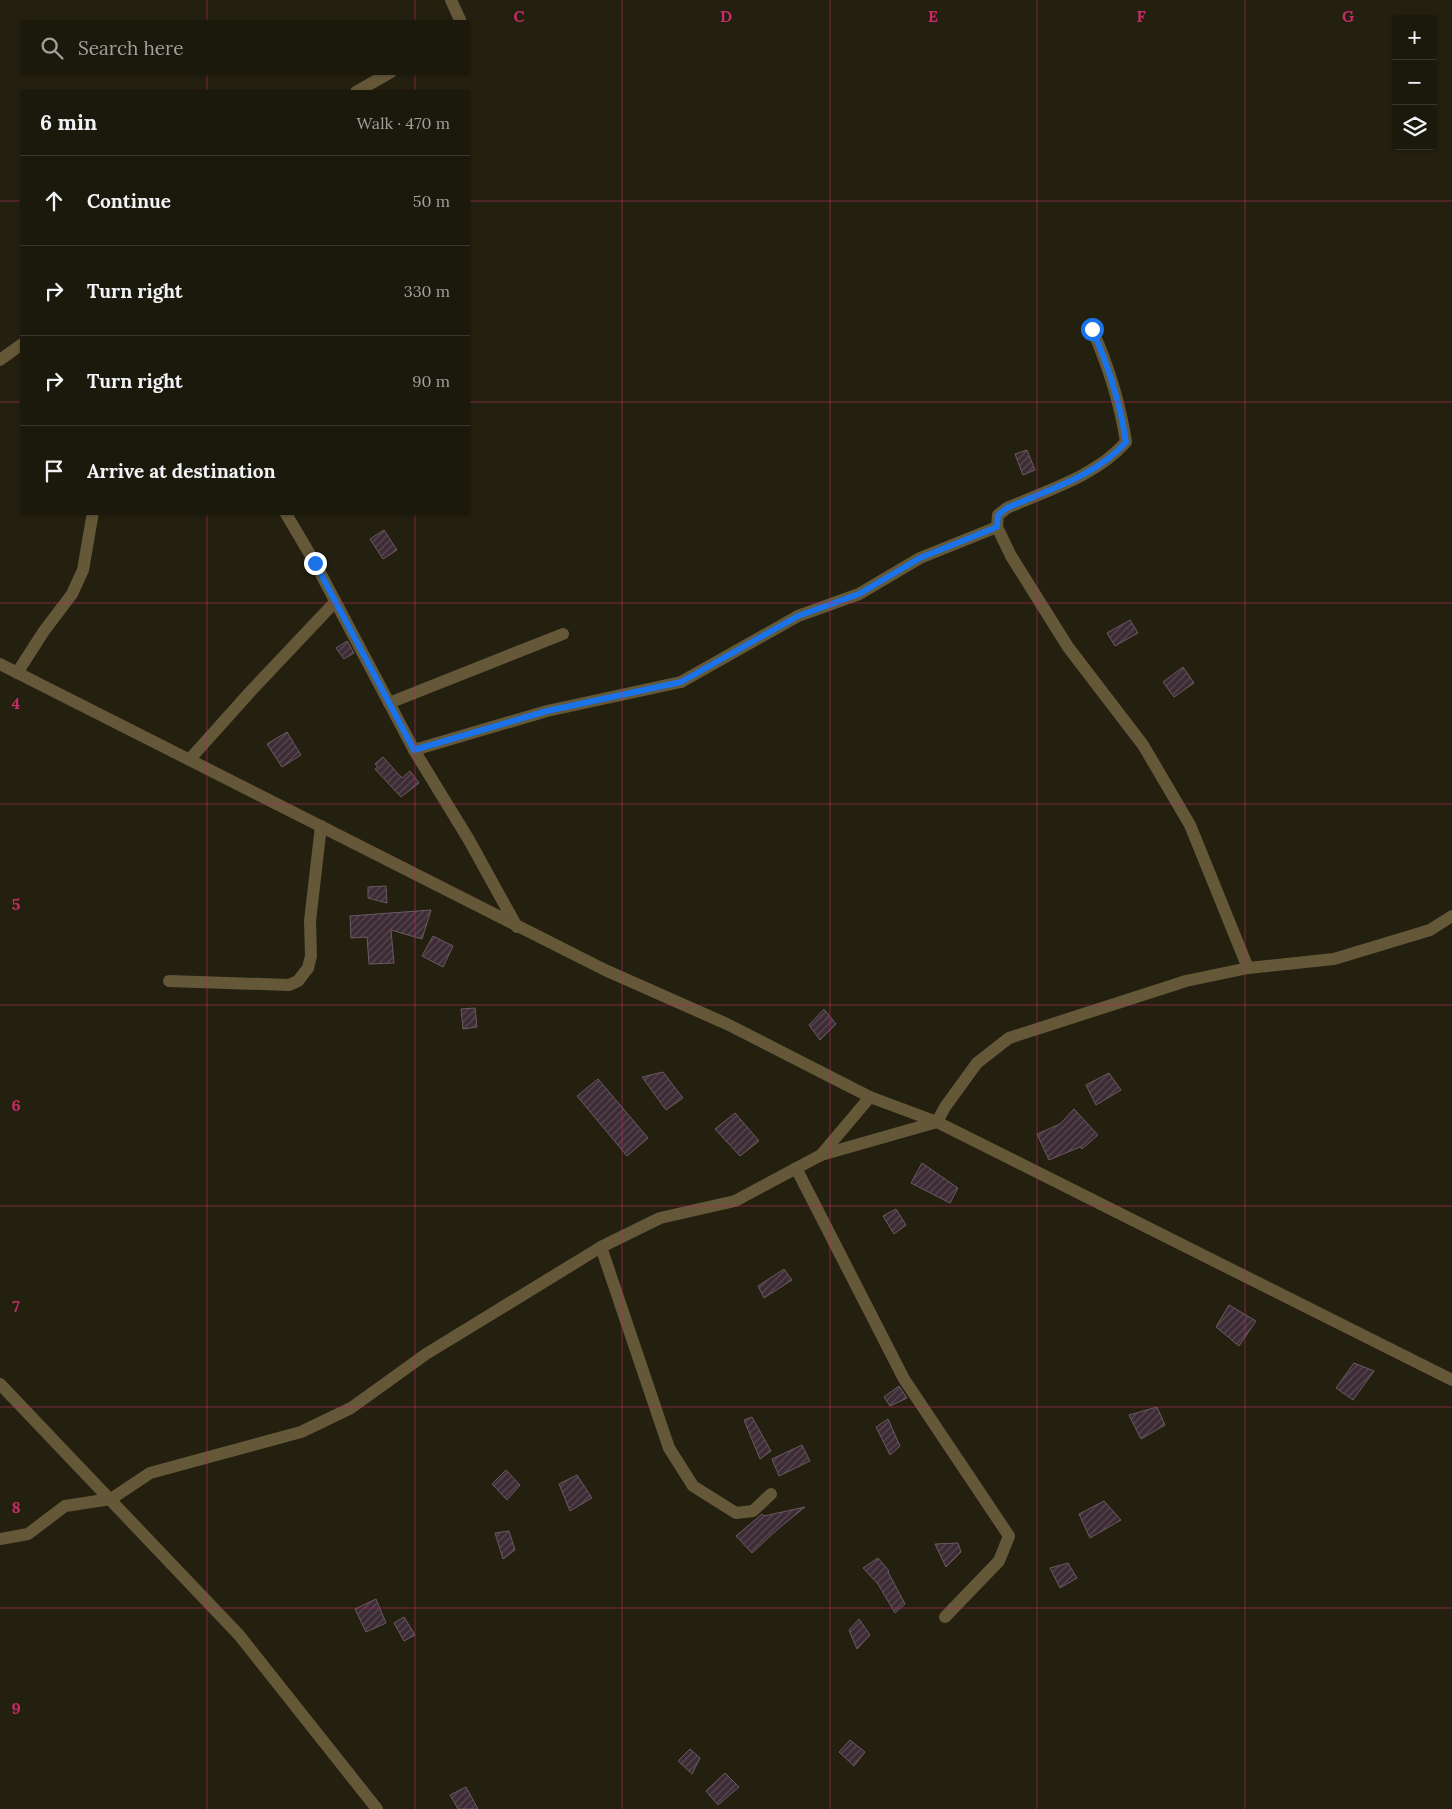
<!DOCTYPE html>
<meta charset="utf-8">
<style>
body{margin:0;font-family:Lora,serif;background:#28251a;color:#f1f3f6}
.controls{position:absolute;right:15px;top:15px;display:grid;overflow:hidden;border-radius:5px;box-shadow:0 1px 4px #0004}
.controls button{width:45px;height:45px;display:grid;place-items:center;padding:0;border:0;border-bottom:1px solid #39372d;background:#1b180c;color:#f1f3f6;font:25px sans-serif}
.stop{position:absolute;width:15px;height:15px;margin:-11px;border:4px solid #1a73e8;border-radius:50%;background:#fff}
.stop.end{background:#1a73e8;border-color:#fff;box-shadow:0 1px 5px #0008}
.list{margin:0;padding:0;list-style:none}
h2{display:flex;justify-content:space-between;align-items:center;height:65px;margin:0;padding:0 20px;font-size:21px}
h2 small{font-size:16px;font-weight:400;color:#a0a09d}
.list li{display:grid;grid-template-columns:32px 1fr auto;gap:15px;align-items:center;box-sizing:border-box;height:90px;padding:0 20px;border-top:1px solid #39372d}
.list b{display:block;font-size:19px;white-space:nowrap}
.list em{font-size:16px;font-style:normal;color:#a0a09d}
.icon{flex:none;width:28px;height:28px;fill:none;stroke:currentColor;stroke-width:2;stroke-linecap:round;stroke-linejoin:round}
.map{position:relative;flex:none;width:1452px;height:1809px;overflow:hidden}
.search{position:absolute;background:#1b180c;box-shadow:0 1px 4px #0004;left:20px;top:20px;width:450px;height:55px;display:flex;align-items:center;gap:12px;box-sizing:border-box;padding:0 18px;border-radius:5px;color:#a0a09d;font-size:19px}
.panel{position:absolute;background:#1b180c;box-shadow:0 1px 4px #0004;left:20px;top:90px;width:450px;height:425px;border-radius:5px}
.map>svg:first-child{display:block}
.building{fill:url(#building-hatch);stroke:#6c5962}
.lines{fill:none;stroke-linecap:round;stroke-linejoin:round}
.minor{stroke:#655838;stroke-width:12}
.route{stroke:#1a73e8;stroke-width:6}
.grid{fill:none;stroke:#c52c67;stroke-width:1;stroke-opacity:0.55}
.grid-label{font-size:16px;text-anchor:middle;font-weight:bold;fill:#c52c67;stroke:#242010;stroke-width:4;stroke-linejoin:round;paint-order:stroke}
</style>
<div class="map">
<svg width="1452" height="1809" viewBox="0 0 1452 1809">
<defs>
<pattern id="building-hatch" width="6" height="6" patternUnits="userSpaceOnUse" patternTransform="scale(1.25)"><rect width="6" height="6" fill="#3d2c35"/><path d="M-1 1l2-2M0 6l6-6M5 7l2-2" fill="none" stroke="#594a52"/></pattern>
</defs>
<rect width="100%" height="100%" fill="#242010"/>
<!-- building -->
<g class="building">
<polygon points="1027,450 1035,470 1023,475 1015,454"/>
<polygon points="384,530 397,550 383,559 370,539"/>
<polygon points="1130,620 1138,633 1115,646 1107,633"/>
<polygon points="347,641 354,653 344,659 336,648"/>
<polygon points="1183,667 1194,683 1174,697 1163,682"/>
<polygon points="287,732 301,755 282,767 267,744"/>
<polygon points="383,757 402,778 410,771 419,783 401,797 375,769 378,767 375,764"/>
<polygon points="386,886 387,903 368,898 368,887"/>
<polygon points="431,910 422,939 391,930 394,963 369,964 367,937 351,938 350,916"/>
<polygon points="433,936 453,946 443,967 422,956"/>
<polygon points="475,1008 477,1027 463,1029 461,1009"/>
<polygon points="824,1009 836,1024 820,1040 809,1025"/>
<polygon points="663,1072 683,1098 666,1110 642,1077"/>
<polygon points="1109,1073 1121,1090 1096,1105 1086,1085"/>
<polygon points="598,1079 648,1138 627,1156 577,1096"/>
<polygon points="1074,1109 1098,1135 1082,1149 1080,1147 1049,1160 1037,1134 1060,1124"/>
<polygon points="735,1113 759,1141 740,1156 715,1129"/>
<polygon points="922,1163 958,1188 950,1203 911,1183"/>
<polygon points="896,1209 906,1225 894,1234 883,1216"/>
<polygon points="784,1269 792,1280 764,1298 758,1286"/>
<polygon points="1229,1305 1256,1321 1239,1346 1216,1327"/>
<polygon points="1354,1363 1374,1371 1353,1400 1336,1388"/>
<polygon points="899,1386 907,1398 890,1406 884,1397"/>
<polygon points="1157,1407 1165,1425 1141,1439 1129,1415"/>
<polygon points="752,1417 771,1451 760,1459 744,1420"/>
<polygon points="888,1419 900,1446 890,1455 876,1427"/>
<polygon points="802,1445 810,1461 779,1476 772,1459"/>
<polygon points="506,1470 520,1485 507,1500 492,1484"/>
<polygon points="577,1475 592,1498 570,1511 559,1484"/>
<polygon points="1104,1501 1121,1520 1090,1538 1079,1514"/>
<polygon points="805,1507 779,1528 752,1553 736,1536 762,1514 764,1516"/>
<polygon points="509,1531 515,1550 503,1559 495,1533"/>
<polygon points="958,1543 961,1552 946,1567 935,1544"/>
<polygon points="878,1558 889,1571 888,1572 905,1604 895,1613 878,1584 863,1568"/>
<polygon points="1068,1563 1077,1578 1060,1588 1050,1568"/>
<polygon points="376,1599 386,1623 366,1632 355,1609"/>
<polygon points="404,1617 415,1635 404,1641 394,1623"/>
<polygon points="859,1619 870,1635 857,1649 849,1630"/>
<polygon points="850,1740 865,1752 854,1766 839,1752"/>
<polygon points="690,1749 700,1758 692,1774 678,1761"/>
<polygon points="725,1773 739,1787 718,1805 706,1791"/>
<polygon points="466,1787 478,1809 458,1809 450,1795"/>
</g>
<g class="lines">
<!-- minor -->
<g class="minor">
<polyline points="451,0 461,22"/>
<polyline points="356,92 391,72"/>
<path d="M1092,329C1108,365 1120,403 1126,442C1096,476 1048,490 1007,508L998,515L997,527L1011,556L1068,647L1143,745L1190,825L1248,968"/>
<polyline points="0,360 22,344"/>
<polyline points="285,512 315,563 414,750 469,840 517,927"/>
<polyline points="0,664 605,970 727,1024 870,1097 937,1122 1452,1380"/>
<polyline points="17,673 44,631 72,594 83,570 93,512"/>
<polyline points="389,703 563,634"/>
<polyline points="414,750 547,711 681,682 798,616 859,594 920,558 997,527"/>
<polyline points="190,759 250,692 335,602"/>
<polyline points="169,981 289,985 298,981 308,968 311,956 310,921 321,826"/>
<polyline points="821,1155 937,1122 945,1107 977,1063 1009,1038 1186,981 1248,968 1334,959 1430,930 1452,916"/>
<polyline points="796,1168 904,1379 1009,1536 999,1561 945,1617"/>
<polyline points="601,1247 669,1448 693,1486 736,1513 753,1511 771,1494"/>
<polyline points="0,1384 239,1635 377,1809"/>
<polyline points="0,1539 28,1534 65,1506 111,1499 150,1473 301,1432 351,1408 426,1354 601,1247 660,1218 735,1201 821,1155 870,1097"/>
</g>
</g>
<g class="lines">
<!-- route -->
<path class="route" d="M315,563L414,750L547,711L681,682L798,616L859,594L920,558L997,527L998,515L1007,508C1048,490 1096,476 1126,442C1120,403 1108,365 1092,329"/>
</g>
<!-- grid -->
<path class="grid" d="M207,0V22M415,0V22M622,0V1809M830,0V1809M1037,0V1809M1245,0V1809M207,72V92M415,72V92M0,201H22M468,201H1452M0,402H22M468,402H1452M207,512V1809M415,512V1809M0,603H1452M0,804H1452M0,1005H1452M0,1206H1452M0,1407H1452M0,1608H1452"/>
<g class="grid-label">
<text x="519" y="22">C</text>
<text x="726" y="22">D</text>
<text x="933" y="22">E</text>
<text x="1141" y="22">F</text>
<text x="1348" y="22">G</text>
<text x="16" y="709">4</text>
<text x="16" y="910">5</text>
<text x="16" y="1111">6</text>
<text x="16" y="1312">7</text>
<text x="16" y="1513">8</text>
<text x="16" y="1714">9</text>
</g>
</svg>
<div class="controls">
<button>+</button>
<button>−</button>
<button><svg class="icon" aria-label="layers" viewBox="0 0 24 24"><path d="M12 4l9 5-9 5-9-5zM3 14l9 5 9-5"/></svg></button>
</div>
<div class="stop" style="left:1092px;top:329px"></div>
<div class="stop end" style="left:315px;top:563px"></div>
<div class="search"><svg class="icon" aria-label="search" viewBox="0 0 24 24"><circle cx="10" cy="10" r="6"/><path d="M15 15l6 6"/></svg>Search here</div>
<section class="panel">
<h2>6 min<small>Walk · 470 m</small></h2>
<ul class="list">
<li><svg class="icon" aria-label="ahead" viewBox="0 0 24 24"><path d="M12 20V5M6 11l6-6 6 6"/></svg><div><b>Continue</b></div><em>50 m</em></li>
<li><svg class="icon" aria-label="right" viewBox="0 0 24 24"><path d="M7 20v-9h11M14 6l5 5-5 5"/></svg><div><b>Turn right</b></div><em>330 m</em></li>
<li><svg class="icon" aria-label="right" viewBox="0 0 24 24"><path d="M7 20v-9h11M14 6l5 5-5 5"/></svg><div><b>Turn right</b></div><em>90 m</em></li>
<li><svg class="icon" aria-label="arrive" viewBox="0 0 24 24"><path d="M6 21V4h12l-3 4 3 4H6"/></svg><div><b>Arrive at destination</b></div></li>
</ul>
</section>
</div>
